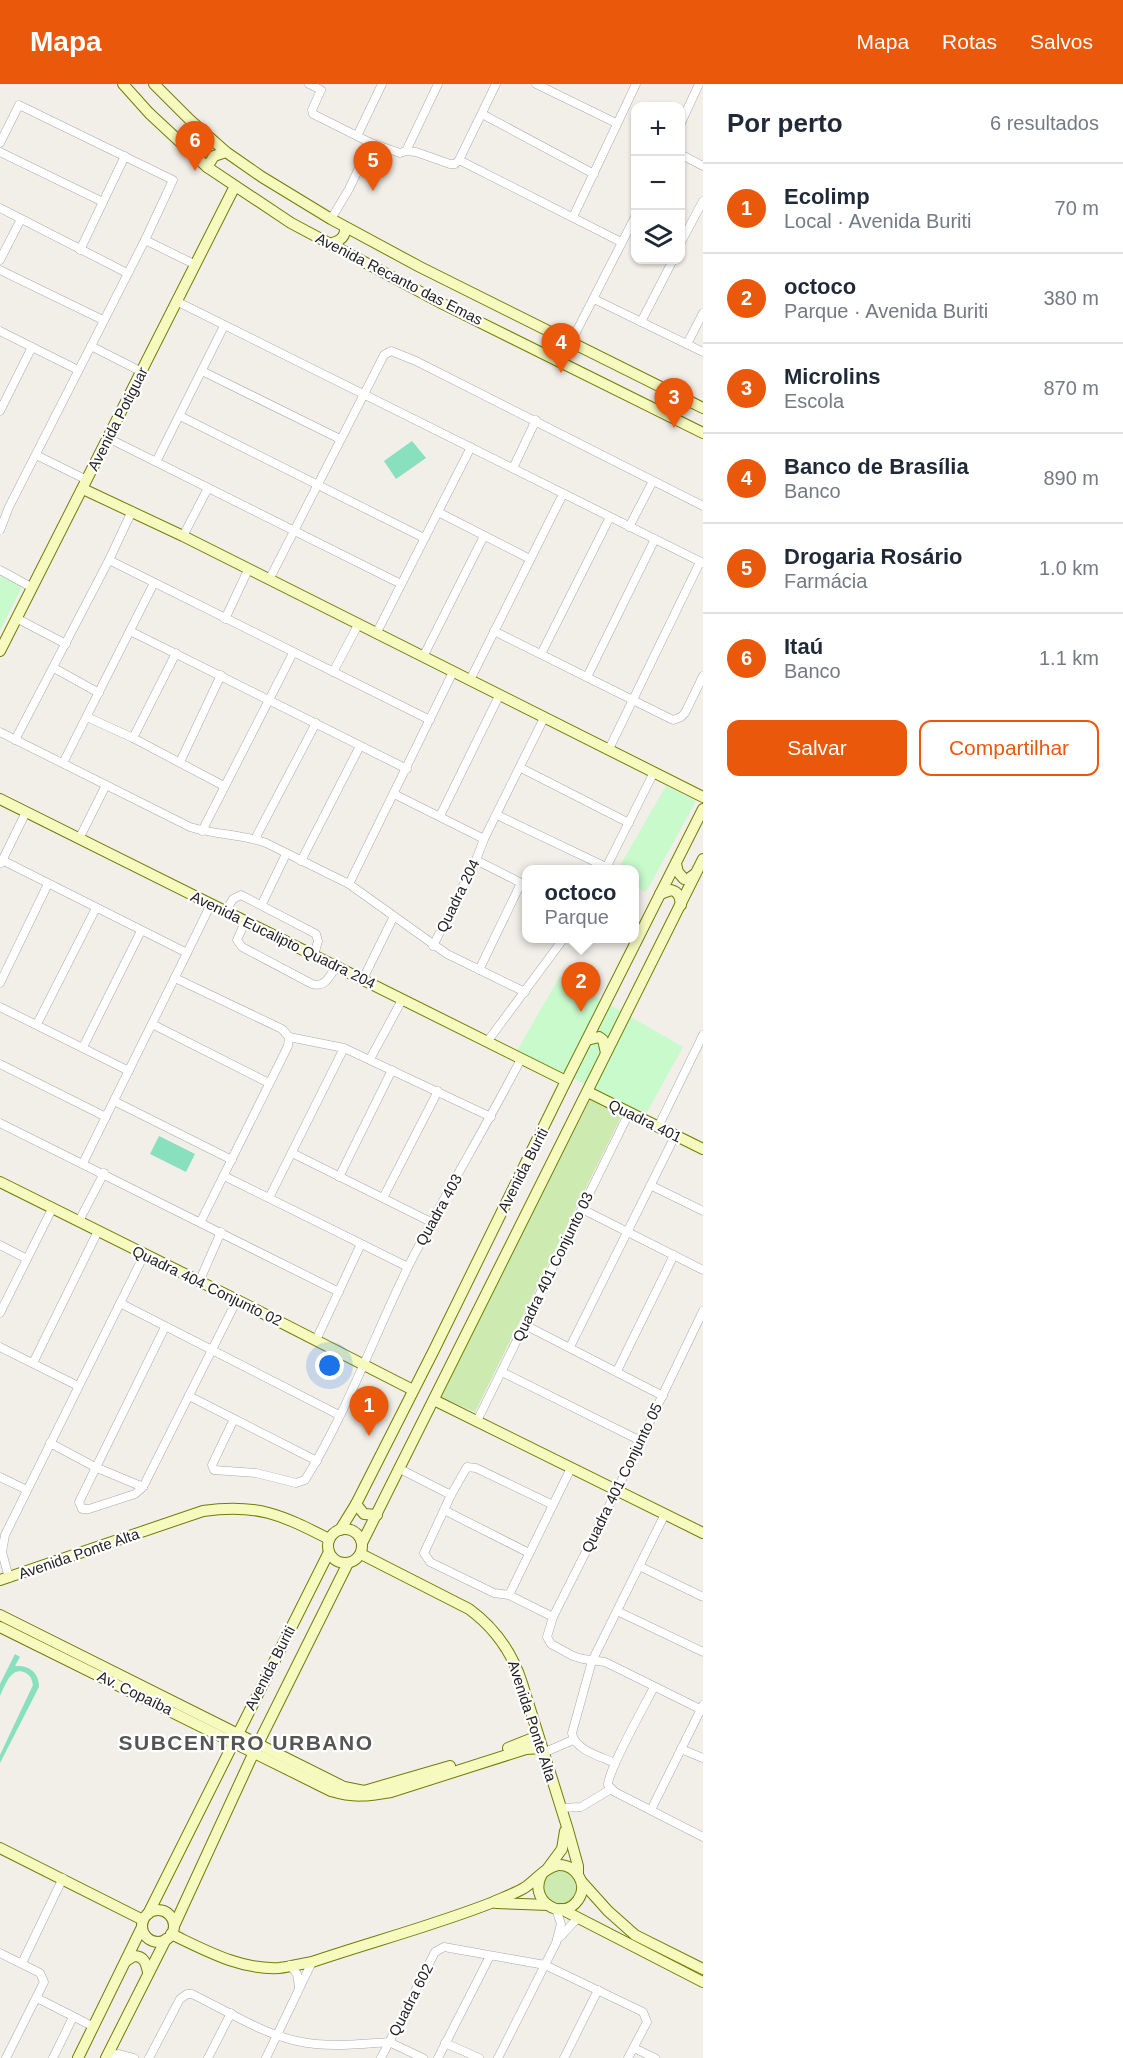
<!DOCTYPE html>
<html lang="pt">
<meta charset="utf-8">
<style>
body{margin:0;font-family:Arial,sans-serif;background:#f6f6f7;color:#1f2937}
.controls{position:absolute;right:18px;top:18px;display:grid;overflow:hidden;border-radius:12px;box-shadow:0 2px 4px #0004}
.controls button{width:54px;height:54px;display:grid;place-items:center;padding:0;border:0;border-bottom:2px solid #e0e1e3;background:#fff;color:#1f2937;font:30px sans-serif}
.you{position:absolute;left:330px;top:1282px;width:21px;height:21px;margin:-15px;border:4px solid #fff;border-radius:50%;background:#1a73e8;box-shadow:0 0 0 9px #1a73e833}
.badge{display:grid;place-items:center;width:39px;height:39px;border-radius:50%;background:#ea580c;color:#fff;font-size:20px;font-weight:700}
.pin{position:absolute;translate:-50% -50px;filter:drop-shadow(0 2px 3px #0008)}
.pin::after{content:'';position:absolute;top:32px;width:21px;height:18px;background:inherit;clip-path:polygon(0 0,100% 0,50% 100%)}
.popup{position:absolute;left:522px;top:781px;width:117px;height:78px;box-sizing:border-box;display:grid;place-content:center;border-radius:12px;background:#fff;filter:drop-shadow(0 2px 4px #0005);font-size:20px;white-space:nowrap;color:#747a83}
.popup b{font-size:22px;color:#1f2937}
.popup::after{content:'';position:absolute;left:50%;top:100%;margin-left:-12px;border:12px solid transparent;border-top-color:#fff}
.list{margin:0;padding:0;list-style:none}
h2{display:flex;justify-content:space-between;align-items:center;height:78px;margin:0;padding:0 24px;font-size:26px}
h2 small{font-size:20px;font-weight:400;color:#747a83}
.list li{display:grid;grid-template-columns:39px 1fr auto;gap:18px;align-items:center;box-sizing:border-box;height:90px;padding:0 24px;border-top:2px solid #e0e1e3}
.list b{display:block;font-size:22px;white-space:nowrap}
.list p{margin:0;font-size:20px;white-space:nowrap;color:#747a83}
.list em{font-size:20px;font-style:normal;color:#747a83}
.actions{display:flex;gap:12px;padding:18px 24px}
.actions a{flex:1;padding:14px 0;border:2px solid #ea580c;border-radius:12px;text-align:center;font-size:21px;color:#ea580c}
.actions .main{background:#ea580c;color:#fff}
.icon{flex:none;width:33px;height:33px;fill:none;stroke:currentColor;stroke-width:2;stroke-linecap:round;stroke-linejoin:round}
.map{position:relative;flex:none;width:703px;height:1974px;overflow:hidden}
header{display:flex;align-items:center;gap:36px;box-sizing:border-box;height:84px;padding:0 30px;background:#ea580c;color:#fff}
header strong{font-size:28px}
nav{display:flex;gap:33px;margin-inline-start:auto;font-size:21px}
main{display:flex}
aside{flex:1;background:#fff}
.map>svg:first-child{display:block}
.grass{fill:#cdebb0}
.park{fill:#c8facc}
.pitch{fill:#88e0be}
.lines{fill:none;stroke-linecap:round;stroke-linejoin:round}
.street-casing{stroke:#a9a9a9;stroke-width:9}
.secondary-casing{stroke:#707d05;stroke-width:12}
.street{stroke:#fff;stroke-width:8}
.secondary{stroke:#f7fabf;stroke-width:10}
.labels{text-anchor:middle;stroke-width:4.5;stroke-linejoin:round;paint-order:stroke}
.street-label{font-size:15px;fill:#222;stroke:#fff}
.district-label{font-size:21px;font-weight:bold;letter-spacing:1.5px;fill:#555;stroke:#fff}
</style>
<header>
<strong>Mapa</strong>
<nav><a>Mapa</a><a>Rotas</a><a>Salvos</a></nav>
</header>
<main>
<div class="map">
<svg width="703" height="1974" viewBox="0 0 703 1974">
<rect width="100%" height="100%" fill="#f2efe9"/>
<!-- grass -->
<g class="grass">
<polygon points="591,1014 622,1031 475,1328 440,1313"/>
<circle cx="560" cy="1803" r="17"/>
</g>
<!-- park -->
<g class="park">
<polygon points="0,492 22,503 0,547"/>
<polygon points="666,702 696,717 646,808 635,803 635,786 618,785"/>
<polygon points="560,892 683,963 646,1030 517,967"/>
</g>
<!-- pitch -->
<g class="pitch">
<polygon points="412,357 426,374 396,395 384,377"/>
<polygon points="159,1052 195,1070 186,1088 150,1070"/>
<path d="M15,1570L20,1573L15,1582C29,1581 39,1588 39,1603L0,1679V1671L33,1601C32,1596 31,1592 26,1589C11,1581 5,1602 0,1612V1600Z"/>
</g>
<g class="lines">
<!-- street casing -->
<g class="street-casing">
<g id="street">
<polyline points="309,0 321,6 312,26 313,30 371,59 400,69 406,67 416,68 450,80 455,80 459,76 496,0"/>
<polyline points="536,0 616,39"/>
<polyline points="482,30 594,90"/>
<polyline points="680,41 699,0"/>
<polyline points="357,52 382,0"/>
<polyline points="0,59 19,21 173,96 145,156 9,423 0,446"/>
<polyline points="406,67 438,0"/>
<polyline points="0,68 103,118"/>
<polyline points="680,70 703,82"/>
<polyline points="459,76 621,158"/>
<polyline points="0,124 127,189"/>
<polyline points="573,133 636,0"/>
<polyline points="331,135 349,105 371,59"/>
<polyline points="145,156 194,180"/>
<polyline points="680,160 703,117"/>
<polyline points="80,166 125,72"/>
<polyline points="0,176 21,135"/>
<polyline points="0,186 103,236"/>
<polyline points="594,215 703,268"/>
<polyline points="176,217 703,479"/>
<polyline points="641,238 673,176"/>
<polyline points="0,247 78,286"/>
<polyline points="571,258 636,131"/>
<polyline points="687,260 703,229"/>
<polyline points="91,262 142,288"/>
<polyline points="202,287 340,355"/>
<polyline points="0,327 32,263"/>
<polyline points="180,332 424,454"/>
<polyline points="108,354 401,500"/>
<polyline points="36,371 87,396"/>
<polyline points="156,378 224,242"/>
<polyline points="513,384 536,336"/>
<polyline points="438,428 530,475"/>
<polyline points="629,443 653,397"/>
<polyline points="183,452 208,404"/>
<polyline points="109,476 430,636"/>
<polyline points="0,486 31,503"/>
<polyline points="269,496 384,271 391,267 416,277 703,422"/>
<polyline points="16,534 66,560"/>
<polyline points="225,535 248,486"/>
<polyline points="130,547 407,685"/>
<polyline points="494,547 673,636 681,633 685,629 703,592"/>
<polyline points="376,550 471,363"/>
<polyline points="541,570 610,433"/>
<polyline points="423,573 484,452"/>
<polyline points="54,584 99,609"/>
<polyline points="333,588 358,541"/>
<polyline points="587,593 655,455"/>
<polyline points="470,596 563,410"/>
<polyline points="87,633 133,654 224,702"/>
<path d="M0,648L190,743C215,751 242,750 266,759L349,800L447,870L525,908"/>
<polyline points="133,654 176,569"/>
<polyline points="15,656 109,476 132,427"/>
<polyline points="609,665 700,478"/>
<polyline points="180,678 221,591"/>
<polyline points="63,679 154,499"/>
<polyline points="521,684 629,739"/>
<polyline points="394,710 484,755 476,776 433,862"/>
<polyline points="497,731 606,783"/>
<polyline points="440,732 499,612"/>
<polyline points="202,747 293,569"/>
<polyline points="79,755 106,701"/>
<polyline points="255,755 316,639"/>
<polyline points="484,755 544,634"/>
<polyline points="2,776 187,869 83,1079"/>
<polyline points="476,776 527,802"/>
<polyline points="301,777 360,662"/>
<polyline points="1,779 26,728"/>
<polyline points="605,786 654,688"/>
<polyline points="349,800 453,588"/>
<polyline points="262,820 286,770"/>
<polyline points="226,827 233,815 241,811 316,850 318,857 314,871"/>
<path d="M245,838L237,856L242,863L312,900C325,904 330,892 336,882"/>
<polyline points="187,869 211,820"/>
<polyline points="479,886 521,799"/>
<polyline points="175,894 282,945 289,953 288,962 201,1137"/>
<polyline points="363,895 393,834"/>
<polyline points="0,899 48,800"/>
<polyline points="0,923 129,987"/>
<polyline points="37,940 96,824"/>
<polyline points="152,940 269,999"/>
<polyline points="289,953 344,964 491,1033"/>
<polyline points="487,958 564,854"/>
<polyline points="83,963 141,847"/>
<polyline points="370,975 402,916"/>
<polyline points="0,980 106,1033"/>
<polyline points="114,1017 232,1076"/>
<polyline points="0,1039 339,1208"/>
<polyline points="658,1043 703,951"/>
<polyline points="292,1069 431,1138"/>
<polyline points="224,1092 408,1183"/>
<polyline points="339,1093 392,986"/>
<polyline points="652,1102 703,1127"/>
<polyline points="269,1114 344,964"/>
<polyline points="383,1114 438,1007"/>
<polyline points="582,1125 703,1186"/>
<polyline points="79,1137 104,1089"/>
<polyline points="0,1161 27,1175"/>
<polyline points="199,1198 221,1148"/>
<polyline points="120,1219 339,1331"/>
<polyline points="0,1229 52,1125"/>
<polyline points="525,1241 663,1312"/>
<polyline points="165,1243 79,1418 82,1425 89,1425 135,1410 143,1403 237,1216"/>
<polyline points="316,1256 361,1160"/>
<polyline points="0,1263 78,1302"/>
<polyline points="570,1263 675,1052"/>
<polyline points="33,1279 98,1147"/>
<polyline points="617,1287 674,1171"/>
<polyline points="502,1288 641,1357"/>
<polyline points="189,1312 317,1377"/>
<path d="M234,1335L212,1381L214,1386L256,1389L296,1399L305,1396C347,1328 374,1252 409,1181C444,1111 485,1045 521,975"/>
<polyline points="477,1337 629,1029"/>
<polyline points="50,1359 95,1383 143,1403"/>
<polyline points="400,1385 451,1411"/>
<polyline points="0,1393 27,1406"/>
<polyline points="553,1421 476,1384 467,1383 451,1411 424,1469 430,1478 494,1509 509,1511 553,1533"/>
<polyline points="444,1426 529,1469"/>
<polyline points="639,1482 703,1513"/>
<polyline points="9,1494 2,1468 5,1451 144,1171"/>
<polyline points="509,1511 571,1384"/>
<polyline points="617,1527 703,1568"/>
<path d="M654,1603C645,1621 608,1686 608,1701L615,1708L703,1753"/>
<polyline points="700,1625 605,1578 583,1575 573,1572 551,1560 547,1553 553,1533 617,1406 703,1227"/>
<polyline points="681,1665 703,1674"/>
<polyline points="543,1669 573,1656"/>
<path d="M615,1679C602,1673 574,1666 572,1649L592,1577L665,1430"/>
<polyline points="561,1724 581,1723 611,1705"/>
<polyline points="651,1726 703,1621"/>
<polyline points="560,1853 577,1835"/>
<polyline points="0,1869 40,1889 44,1898 6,1974"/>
<polyline points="22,1879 63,1794"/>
<polyline points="290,1881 297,1890 299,1903"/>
<polyline points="37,1914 94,1943"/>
<polyline points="389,1958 423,1974"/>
<polyline points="445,1959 479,1974"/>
<polyline points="634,1964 655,1974"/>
<polyline points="108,1971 119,1970 134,1974"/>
<polyline points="53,1974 73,1933"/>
<path d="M149,1974L180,1915L187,1910H192C223,1925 263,1950 297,1957C327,1964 359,1960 389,1958"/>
<polyline points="208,1974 231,1929"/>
<polyline points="266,1974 312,1878"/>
<polyline points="381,1974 435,1868 444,1863 545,1881 643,1928 647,1938 628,1974"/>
<polyline points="438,1974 490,1872"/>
<polyline points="498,1974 556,1859 561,1840 556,1825"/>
<polyline points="564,1974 598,1906"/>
</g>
</g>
<!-- secondary casing -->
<g class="secondary-casing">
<g id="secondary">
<polyline points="123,0 149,29 207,83 291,139 443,220 703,349"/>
<polyline points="154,0 190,36 226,68 262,93 331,135 420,183 703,324"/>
<polyline points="207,83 214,72 226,68"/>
<path d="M328,160C339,158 346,154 345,143"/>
<polyline points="83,405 183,452 703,713"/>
<polyline points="0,567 235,102"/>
<polyline points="0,715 566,997"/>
<polyline points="676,780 678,788 684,795 688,795 695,790"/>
<path d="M660,810L671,806C679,808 680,813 681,821"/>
<polyline points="587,956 599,953 603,956 606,969"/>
<polyline points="588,1008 703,1065"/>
<polyline points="0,1098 237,1216 413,1306"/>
<polyline points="434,1316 703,1449"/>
<polyline points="356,1420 364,1430 377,1431"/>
<circle cx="345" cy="1462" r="17"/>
<polyline points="340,1446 356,1420 434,1266 566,997 703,725"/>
<polyline points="362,1459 703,775"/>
<path d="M361,1470L469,1525C495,1544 512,1568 522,1599L568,1746L578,1782V1790"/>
<path d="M0,1496L203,1427C257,1419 282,1431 329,1455"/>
<polyline points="0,1531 344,1703 364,1707 450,1682"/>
<path d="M0,1543L331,1707C354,1714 368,1712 391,1708L526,1665L542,1664"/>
<polyline points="508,1664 538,1652"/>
<polyline points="0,1764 143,1836"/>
<polyline points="548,1784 562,1765 565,1747"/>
<polyline points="582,1798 608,1827 635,1851 703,1885"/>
<polyline points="496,1819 548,1821"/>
<polyline points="561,1825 703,1898"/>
<circle cx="158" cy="1842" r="16"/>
<polyline points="148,1830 329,1468"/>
<polyline points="174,1842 254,1668 348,1479"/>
<path d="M171,1850C205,1866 240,1886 279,1884C290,1883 301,1880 312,1878C371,1858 432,1842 491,1819C502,1814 514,1810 524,1804C535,1797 545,1783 558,1781C576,1780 589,1801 578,1816C562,1839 527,1816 542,1790"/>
<path d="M126,1877L134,1872C144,1872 146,1879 148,1888"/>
<polyline points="78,1974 142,1843"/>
<polyline points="106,1974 166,1855"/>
</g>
</g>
<!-- street -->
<use href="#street" class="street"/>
<!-- secondary -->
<use href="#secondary" class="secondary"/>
</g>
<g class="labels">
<!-- street labels -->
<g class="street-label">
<text transform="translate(399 195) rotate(27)" y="5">Avenida Recanto das Emas</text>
<text transform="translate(118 335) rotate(-63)" y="5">Avenida Potiguar</text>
<text transform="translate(458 812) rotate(-64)" y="5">Quadra 204</text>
<text transform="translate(283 856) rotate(26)" y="5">Avenida Eucalipto Quadra 204</text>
<text transform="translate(645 1037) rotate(26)" y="5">Quadra 401</text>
<text transform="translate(523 1086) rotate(-63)" y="5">Avenida Buriti</text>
<text transform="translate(439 1126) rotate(-61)" y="5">Quadra 403</text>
<text transform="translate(553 1183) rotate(-64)" y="5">Quadra 401 Conjunto 03</text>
<text transform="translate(207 1202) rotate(26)" y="5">Quadra 404 Conjunto 02</text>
<text transform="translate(622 1394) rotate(-64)" y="5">Quadra 401 Conjunto 05</text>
<text transform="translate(79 1470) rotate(-19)" y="5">Avenida Ponte Alta</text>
<text transform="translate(270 1584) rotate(-63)" y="5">Avenida Buriti</text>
<text transform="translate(135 1609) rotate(26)" y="5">Av. Copaíba</text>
<text transform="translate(532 1637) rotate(72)" y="5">Avenida Ponte Alta</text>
<text transform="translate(411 1916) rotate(-63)" y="5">Quadra 602</text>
</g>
<!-- district labels -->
<g class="district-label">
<text x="246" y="1666">SUBCENTRO URBANO</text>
</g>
</g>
</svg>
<div class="controls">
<button>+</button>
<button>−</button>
<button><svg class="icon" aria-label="layers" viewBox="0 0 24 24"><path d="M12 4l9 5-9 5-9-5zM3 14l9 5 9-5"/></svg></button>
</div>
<div class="you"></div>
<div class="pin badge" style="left:369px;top:1352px">1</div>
<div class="pin badge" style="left:581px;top:928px">2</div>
<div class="popup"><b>octoco</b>Parque</div>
<div class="pin badge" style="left:674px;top:344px">3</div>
<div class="pin badge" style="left:561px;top:289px">4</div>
<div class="pin badge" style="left:373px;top:107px">5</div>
<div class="pin badge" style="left:195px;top:87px">6</div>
</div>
<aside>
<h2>Por perto<small>6 resultados</small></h2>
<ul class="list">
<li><span class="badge">1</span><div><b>Ecolimp</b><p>Local · Avenida Buriti</p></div><em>70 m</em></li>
<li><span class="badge">2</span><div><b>octoco</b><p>Parque · Avenida Buriti</p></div><em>380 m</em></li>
<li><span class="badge">3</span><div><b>Microlins</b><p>Escola</p></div><em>870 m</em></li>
<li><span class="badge">4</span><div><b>Banco de Brasília</b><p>Banco</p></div><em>890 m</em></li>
<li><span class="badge">5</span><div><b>Drogaria Rosário</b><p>Farmácia</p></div><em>1.0 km</em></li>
<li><span class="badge">6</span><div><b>Itaú</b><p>Banco</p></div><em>1.1 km</em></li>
</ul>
<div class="actions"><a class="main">Salvar</a><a>Compartilhar</a></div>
</aside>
</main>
